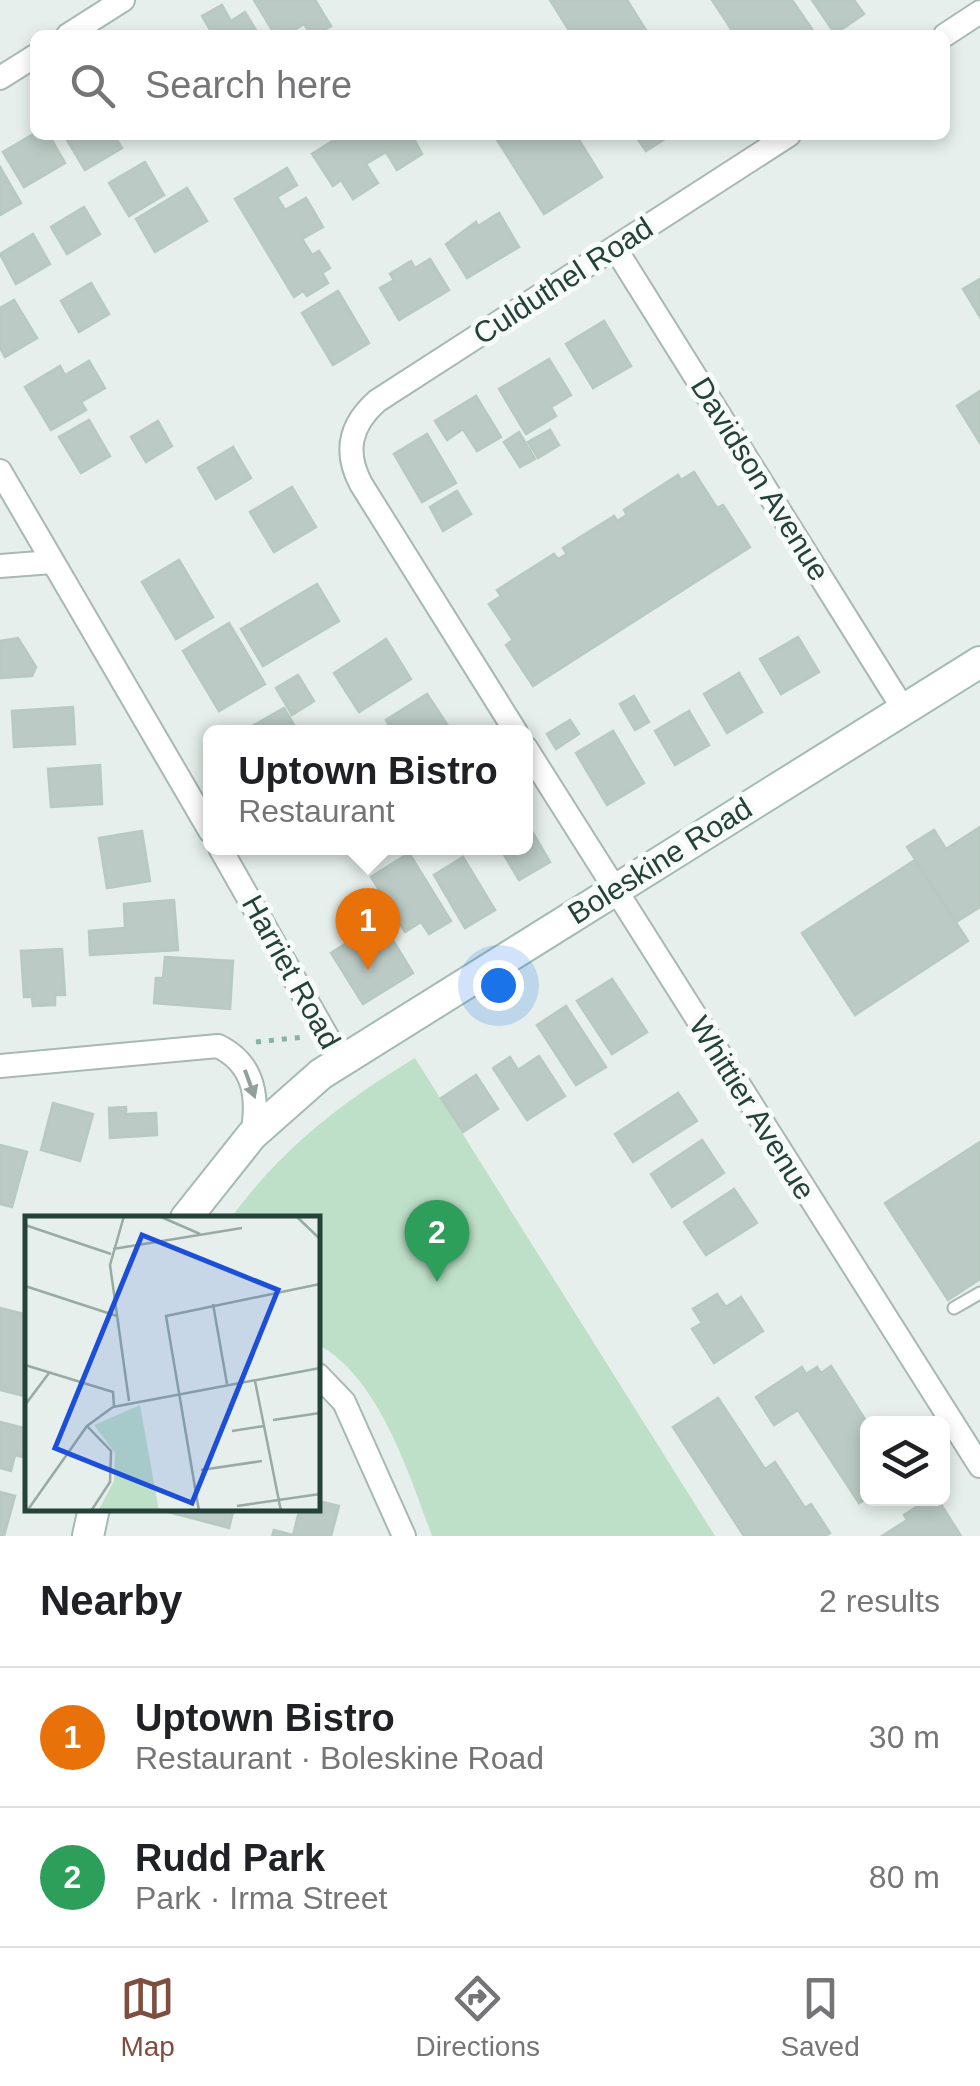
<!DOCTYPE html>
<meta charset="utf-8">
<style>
body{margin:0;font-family:Helvetica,sans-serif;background:#f2f2f2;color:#202124}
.controls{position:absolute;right:30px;bottom:30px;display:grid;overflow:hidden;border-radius:15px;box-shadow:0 5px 15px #0003}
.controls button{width:90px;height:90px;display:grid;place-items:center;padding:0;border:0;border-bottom:2px solid #e0e0e0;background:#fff;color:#202124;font:50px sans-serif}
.you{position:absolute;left:498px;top:985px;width:35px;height:35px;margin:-25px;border:8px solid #fff;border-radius:50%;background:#1a73e8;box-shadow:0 0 0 15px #1a73e833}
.badge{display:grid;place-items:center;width:65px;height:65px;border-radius:50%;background:#7f4e3f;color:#fff;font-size:32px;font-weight:700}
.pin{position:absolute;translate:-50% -82px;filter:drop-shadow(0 2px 5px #0008)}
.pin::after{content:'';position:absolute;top:52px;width:35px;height:30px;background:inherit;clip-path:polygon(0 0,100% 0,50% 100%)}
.popup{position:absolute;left:203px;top:725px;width:330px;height:130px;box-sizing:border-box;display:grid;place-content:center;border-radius:15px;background:#fff;filter:drop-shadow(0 2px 8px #0005);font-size:32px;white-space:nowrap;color:#757577}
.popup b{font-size:38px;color:#202124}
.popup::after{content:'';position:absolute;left:50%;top:100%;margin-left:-20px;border:20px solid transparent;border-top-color:#fff}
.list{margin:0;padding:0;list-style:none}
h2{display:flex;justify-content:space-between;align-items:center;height:130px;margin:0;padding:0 40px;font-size:42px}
h2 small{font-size:32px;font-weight:400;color:#757577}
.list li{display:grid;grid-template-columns:65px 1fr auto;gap:30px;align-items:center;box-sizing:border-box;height:140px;padding:0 40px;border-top:2px solid #e0e0e0}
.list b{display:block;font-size:38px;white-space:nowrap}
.list p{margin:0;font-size:32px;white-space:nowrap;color:#757577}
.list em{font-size:32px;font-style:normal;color:#757577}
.icon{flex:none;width:55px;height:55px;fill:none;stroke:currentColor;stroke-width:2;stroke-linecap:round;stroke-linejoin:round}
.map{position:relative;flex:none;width:980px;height:1536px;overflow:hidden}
.search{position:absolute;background:#fff;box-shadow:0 5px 15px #0003;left:30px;right:30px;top:30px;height:110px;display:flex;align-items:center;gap:25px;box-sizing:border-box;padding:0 35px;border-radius:15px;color:#757577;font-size:38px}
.sheet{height:410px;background:#fff}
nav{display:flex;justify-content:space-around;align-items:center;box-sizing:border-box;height:140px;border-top:2px solid #e0e0e0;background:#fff;font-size:28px;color:#757577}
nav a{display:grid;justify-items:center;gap:5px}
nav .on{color:#7f4e3f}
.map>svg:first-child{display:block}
.green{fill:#bfe0c8}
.building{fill:#bbcac4;stroke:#b8c9c2;stroke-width:2.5}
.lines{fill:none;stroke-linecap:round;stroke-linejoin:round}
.service-casing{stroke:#a8b8b2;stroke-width:15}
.minor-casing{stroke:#a8b8b2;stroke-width:26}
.secondary-casing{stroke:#a4bbb3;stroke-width:34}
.path{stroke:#86b3a5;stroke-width:5;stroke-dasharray:5 8;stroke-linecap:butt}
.service{stroke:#fff;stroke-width:11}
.minor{stroke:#fff;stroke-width:22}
.secondary{stroke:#fff;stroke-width:30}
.oneway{fill:#92a09c}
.labels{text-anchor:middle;stroke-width:10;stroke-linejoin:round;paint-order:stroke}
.street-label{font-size:30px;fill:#24423a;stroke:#f7fbf9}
.inset-road{fill:none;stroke:#98aaa4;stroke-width:2.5}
.view{fill:#1d4ed8;fill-opacity:0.15;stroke:#1d4ed8;stroke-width:5}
.inset-edge{fill:none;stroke:#24423a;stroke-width:5}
</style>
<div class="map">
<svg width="980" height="1536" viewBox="0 0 980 1536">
<rect width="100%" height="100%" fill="#e6efeb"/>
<!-- green -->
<path class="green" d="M415,1058L715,1536H432C410,1476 378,1375 318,1345V1218H231C281,1149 343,1101 415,1058Z"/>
<!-- building -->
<g class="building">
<polygon points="254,0 315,0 331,26 315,35 311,35 304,24 286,35 275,35"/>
<polygon points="550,0 627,0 649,35 572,35"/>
<polygon points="712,0 792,0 812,29 804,35 735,35"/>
<polygon points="812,0 854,0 864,14 835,34"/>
<polygon points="222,5 231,21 245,12 259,35 213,35 202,16"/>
<polygon points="35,133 49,135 65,163 24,187 3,152"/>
<polygon points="64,135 114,135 122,148 85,170"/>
<polygon points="342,135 412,135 422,154 397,170 386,152 366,164 378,183 353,199 341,180 333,186 312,154"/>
<polygon points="494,135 576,135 602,177 544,214"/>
<polygon points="635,135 671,135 646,151"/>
<polygon points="145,162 164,195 129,216 109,183"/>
<polygon points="0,167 21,203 0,215"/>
<polygon points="287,168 297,185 277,197 285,210 306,198 323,227 302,239 312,255 319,251 330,268 322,273 328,283 307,296 303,291 294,297 235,199"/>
<polygon points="187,188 207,221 155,252 136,219"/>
<polygon points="84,207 100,234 67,254 51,227"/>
<polygon points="499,213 519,247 467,278 446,244 476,222 478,226"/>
<polygon points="33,234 50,264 16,284 0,254"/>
<polygon points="430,259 449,290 399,320 380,288 394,280 390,274 411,261 415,268"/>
<polygon points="980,279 980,317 963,289"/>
<polygon points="91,283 109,314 79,332 61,301"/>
<polygon points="338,291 369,343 333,365 302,313"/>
<polygon points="14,300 37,338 5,357 0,348 0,308"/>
<polygon points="604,321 631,366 593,388 566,344"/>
<polygon points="549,359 571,395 551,407 556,416 526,434 499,389"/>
<polygon points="89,361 105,388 81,402 86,410 51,430 25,387 60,366 65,375"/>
<polygon points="980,391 980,443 957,406"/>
<polygon points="476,396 501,437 477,451 463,429 447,440 435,421"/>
<polygon points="89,420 110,456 81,473 59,437"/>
<polygon points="158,421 172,446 146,462 131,437"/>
<polygon points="550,430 559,445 538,458 528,442"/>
<polygon points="519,432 535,459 520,467 504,442"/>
<polygon points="427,434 456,483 422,502 394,454"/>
<polygon points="233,447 251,478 216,499 198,468"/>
<polygon points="694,472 717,508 723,505 750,547 533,686 506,645 513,640 489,604 501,596 497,590 554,554 558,559 567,554 563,548 614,516 617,521 627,515 624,510 678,475 681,480"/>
<polygon points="292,487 316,527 274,552 250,512"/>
<polygon points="457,491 471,514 443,531 430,507"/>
<polygon points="179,560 213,617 176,639 142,582"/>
<polygon points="317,584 339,621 263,666 241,629"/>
<polygon points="229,623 265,684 219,711 183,651"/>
<polygon points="798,637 819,672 781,694 760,659"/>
<polygon points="18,638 36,667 32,676 0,678 0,641"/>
<polygon points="386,639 411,679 359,712 334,673"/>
<polygon points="739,673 762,712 727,733 704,694"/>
<polygon points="298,675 314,701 292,715 276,688"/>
<polygon points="427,694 452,732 388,732 392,730 386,720"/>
<polygon points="634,696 649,722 635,730 620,704"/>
<polygon points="73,707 75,744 14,747 12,711"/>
<polygon points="284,708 298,732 242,732"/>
<polygon points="689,711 709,745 675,765 655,731"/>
<polygon points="570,720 579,734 556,749 547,734"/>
<polygon points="613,731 644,783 607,805 576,753"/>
<polygon points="100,765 102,804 51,807 48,769"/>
<polygon points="526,821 550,862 519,880 500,848 526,848"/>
<polygon points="980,827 980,907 956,922 907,847 934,830 946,849"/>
<polygon points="142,831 150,881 107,888 99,838"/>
<polygon points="409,853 451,921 429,934 421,922 405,932 371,877"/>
<polygon points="463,857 495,910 465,928 434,875"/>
<polygon points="915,860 968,941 855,1015 802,933"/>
<polygon points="174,900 178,950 90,955 89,931 125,928 124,904"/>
<polygon points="386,929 413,973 363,1004 331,953 364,932 369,939"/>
<polygon points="62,949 65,995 55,995 55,1005 33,1006 32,997 24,997 21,951"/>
<polygon points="165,957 233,961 230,1009 154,1003 156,978 163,978"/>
<polygon points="612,979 647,1032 612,1054 577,1001"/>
<polygon points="566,1006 606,1067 576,1085 537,1025"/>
<polygon points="539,1056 565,1096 527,1120 493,1068 510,1057 518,1070"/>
<polygon points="476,1075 498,1109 463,1132 441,1098"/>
<polygon points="678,1093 697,1121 633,1162 615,1134"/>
<polygon points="53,1103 93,1114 80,1161 41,1150"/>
<polygon points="126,1107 126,1114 156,1113 157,1135 110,1138 109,1108"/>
<polygon points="702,1140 724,1173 672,1207 651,1174"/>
<polygon points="980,1142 980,1279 948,1300 885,1203"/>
<polygon points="0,1145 27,1152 12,1207 0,1204"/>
<polygon points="734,1189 757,1223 706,1255 684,1222"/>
<polygon points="717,1294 726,1307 741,1297 763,1331 714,1363 692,1329 702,1323 693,1309"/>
<polygon points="0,1308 28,1315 28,1397 0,1390"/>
<polygon points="831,1366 868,1424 868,1498 859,1503 798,1410 774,1425 756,1397 802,1367 806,1374 817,1367 821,1373"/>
<polygon points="718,1398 765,1469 775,1462 805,1508 811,1504 830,1533 825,1536 744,1536 673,1427"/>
<polygon points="0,1422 28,1429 26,1458 15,1455 11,1471 0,1468"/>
<polygon points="0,1492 15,1496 4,1536 0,1536"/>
<polygon points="930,1498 937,1498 961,1536 882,1536 907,1520 904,1515"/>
<polygon points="318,1501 339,1506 331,1536 272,1536 274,1530 293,1535 300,1508 318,1508"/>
<polygon points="170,1508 234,1508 229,1528 169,1512"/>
</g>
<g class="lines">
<!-- service casing -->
<g class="service-casing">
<polyline id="service" points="954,1308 980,1293"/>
</g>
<!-- minor casing -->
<g class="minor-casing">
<g id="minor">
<polyline points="68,35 123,0"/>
<polyline points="945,35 980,12"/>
<polyline points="0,78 35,56"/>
<polyline points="615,248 904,710"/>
<polyline points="0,471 210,831"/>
<polyline points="0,566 52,562"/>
<path d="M516,732L361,484C344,452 350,425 377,401L789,135"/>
<polyline points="526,748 980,1466"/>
<polyline points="220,848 341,1061"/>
<path d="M0,1066L218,1046C255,1064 259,1098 252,1135"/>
<polyline points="318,1375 344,1402 404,1536"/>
</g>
</g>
<!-- secondary casing -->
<g class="secondary-casing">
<g id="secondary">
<polyline points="186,1218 252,1135 321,1074 980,662"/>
<polyline points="88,1536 94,1508"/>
</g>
</g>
<!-- path -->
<polyline class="path" points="256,1042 304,1037"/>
<!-- service -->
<use href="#service" class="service"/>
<!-- minor -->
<use href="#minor" class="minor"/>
<!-- secondary -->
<use href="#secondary" class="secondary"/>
</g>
<!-- one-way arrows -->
<defs><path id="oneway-solid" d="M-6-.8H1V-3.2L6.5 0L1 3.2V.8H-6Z" transform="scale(2.5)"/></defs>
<use class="oneway" href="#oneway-solid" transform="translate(250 1084) rotate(70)"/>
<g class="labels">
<!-- street labels -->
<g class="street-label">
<text transform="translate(563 281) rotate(-33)" y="10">Culduthel Road</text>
<text transform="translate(760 479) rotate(58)" y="10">Davidson Avenue</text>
<text transform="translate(660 861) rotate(-32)" y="10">Boleskine Road</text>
<text transform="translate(291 972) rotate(61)" y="10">Harriet Road</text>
<text transform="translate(752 1108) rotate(58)" y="10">Whittier Avenue</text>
</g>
</g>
<!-- overview -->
<g transform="translate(25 1216)">
<rect width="295" height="295" fill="#e6efeb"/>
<path d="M115,189L134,295H73L89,265L90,237L69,209Z" fill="#bfe0c8"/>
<path class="inset-road" d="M99,0L85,49L104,185M134,0L175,18M271,0L295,23M0,9L86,38M88,33L217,12M0,70L92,100M188,88L202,168M0,149L88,176L89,190M230,165L256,295M0,189L24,157M248,204L295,197M62,210L86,235L85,266L66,295M207,215L239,210M176,254L237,245M212,290L295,278M2,295L62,210L88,191L295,152M174,295L141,100L295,68"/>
<path class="view" d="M117,19L253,74L167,287L30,232Z"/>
<rect width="295" height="295" class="inset-edge"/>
</g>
</svg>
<div class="controls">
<button><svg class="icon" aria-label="layers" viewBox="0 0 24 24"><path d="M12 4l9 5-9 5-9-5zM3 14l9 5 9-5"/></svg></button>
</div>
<div class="you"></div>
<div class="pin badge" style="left:368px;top:970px;background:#e8710a">1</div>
<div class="popup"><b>Uptown Bistro</b>Restaurant</div>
<div class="pin badge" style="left:437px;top:1282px;background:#2e9e5b">2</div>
<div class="search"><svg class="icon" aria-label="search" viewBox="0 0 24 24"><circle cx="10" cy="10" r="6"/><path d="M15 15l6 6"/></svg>Search here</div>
</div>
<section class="sheet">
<h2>Nearby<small>2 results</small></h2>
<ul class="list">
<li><span class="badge" style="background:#e8710a">1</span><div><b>Uptown Bistro</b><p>Restaurant · Boleskine Road</p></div><em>30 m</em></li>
<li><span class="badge" style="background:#2e9e5b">2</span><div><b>Rudd Park</b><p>Park · Irma Street</p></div><em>80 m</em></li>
</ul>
</section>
<nav>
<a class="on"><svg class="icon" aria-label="map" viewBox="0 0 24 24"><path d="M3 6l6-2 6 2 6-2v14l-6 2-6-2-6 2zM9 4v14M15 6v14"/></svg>Map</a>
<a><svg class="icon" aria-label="directions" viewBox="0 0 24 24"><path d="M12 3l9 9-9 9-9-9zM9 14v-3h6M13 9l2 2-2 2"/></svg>Directions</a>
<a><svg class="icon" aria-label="saved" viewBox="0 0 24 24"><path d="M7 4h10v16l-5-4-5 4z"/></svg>Saved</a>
</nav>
